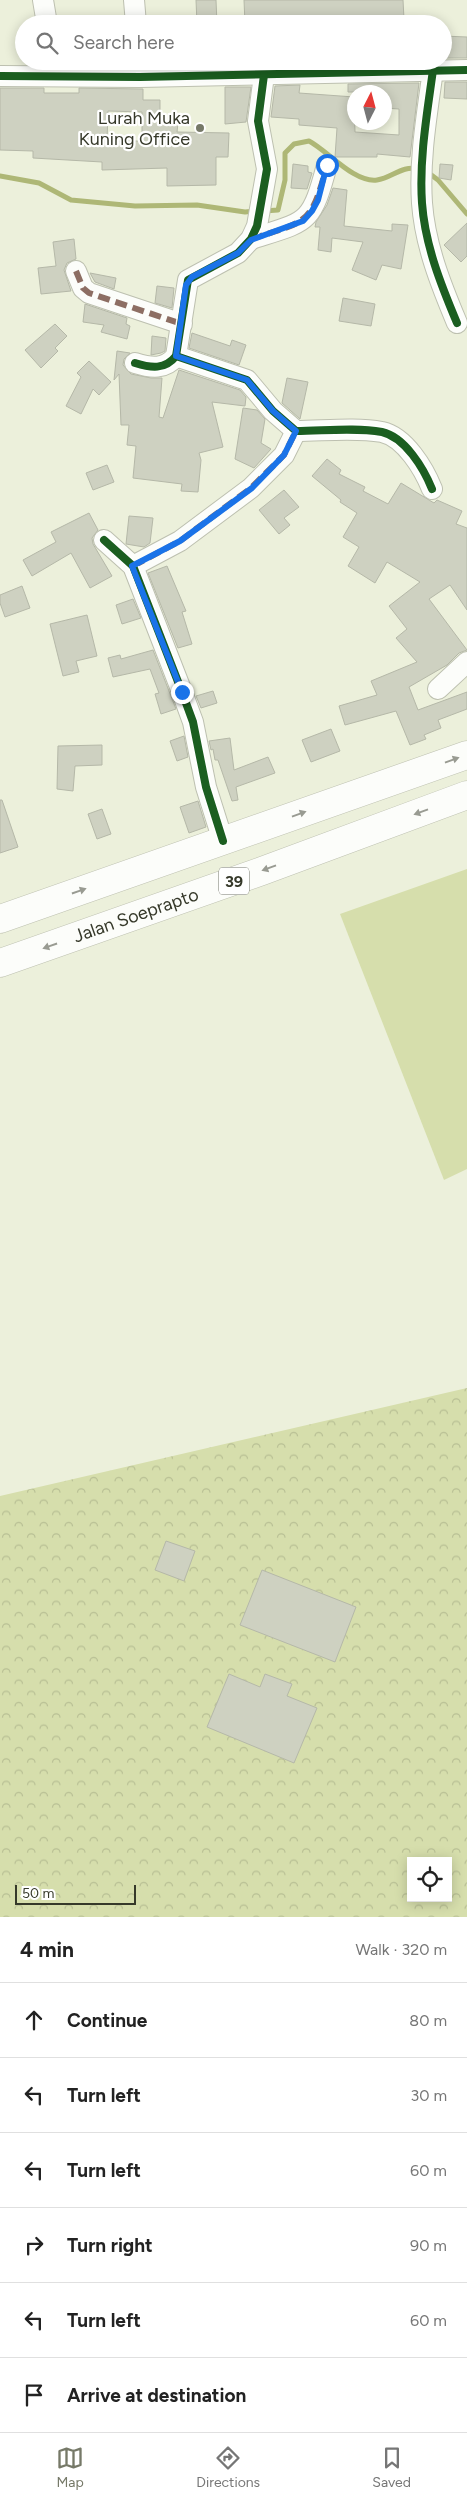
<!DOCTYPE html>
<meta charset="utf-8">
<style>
body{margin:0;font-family:Figtree,sans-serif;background:#f2f2f2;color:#222}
.controls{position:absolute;right:15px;bottom:15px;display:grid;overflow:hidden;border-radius:0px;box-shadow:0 2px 12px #0003}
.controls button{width:45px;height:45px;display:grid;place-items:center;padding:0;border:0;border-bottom:1px solid #e0e0e0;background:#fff;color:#222;font:25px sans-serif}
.compass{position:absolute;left:347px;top:85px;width:45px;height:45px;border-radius:50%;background:#fff;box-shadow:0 2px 12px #0003;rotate:6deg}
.scale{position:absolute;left:15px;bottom:12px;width:121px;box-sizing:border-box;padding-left:5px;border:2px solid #36392a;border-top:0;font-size:14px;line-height:18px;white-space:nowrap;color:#36392a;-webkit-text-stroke:4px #fff;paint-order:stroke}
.stop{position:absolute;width:15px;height:15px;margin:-11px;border:4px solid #1a73e8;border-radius:50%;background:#fff}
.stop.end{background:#1a73e8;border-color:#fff;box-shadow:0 1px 5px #0008}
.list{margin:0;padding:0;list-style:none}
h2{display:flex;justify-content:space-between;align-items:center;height:65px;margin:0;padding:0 20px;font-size:21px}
h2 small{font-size:16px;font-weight:400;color:#767676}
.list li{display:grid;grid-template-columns:32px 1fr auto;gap:15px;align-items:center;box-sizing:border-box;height:75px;padding:0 20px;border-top:1px solid #e0e0e0}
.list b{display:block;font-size:19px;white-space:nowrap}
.list em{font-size:16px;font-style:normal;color:#767676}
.icon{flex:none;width:28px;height:28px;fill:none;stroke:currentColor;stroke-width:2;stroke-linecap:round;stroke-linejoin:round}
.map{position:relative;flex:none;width:467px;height:1917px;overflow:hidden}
.search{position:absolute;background:#fff;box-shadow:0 2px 12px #0003;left:15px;right:15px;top:15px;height:55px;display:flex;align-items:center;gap:12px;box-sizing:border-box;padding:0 18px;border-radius:28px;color:#767676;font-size:19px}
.sheet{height:515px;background:#fff}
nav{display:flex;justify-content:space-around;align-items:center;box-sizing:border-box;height:70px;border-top:1px solid #e0e0e0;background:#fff;font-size:14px;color:#767676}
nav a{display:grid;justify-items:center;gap:2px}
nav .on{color:#767968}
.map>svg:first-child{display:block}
.grass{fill:#d6deac}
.forest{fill:url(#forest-crowns);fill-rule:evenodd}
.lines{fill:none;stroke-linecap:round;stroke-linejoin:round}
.stream{stroke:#aeb776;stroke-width:5}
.building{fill:#ced1c1;stroke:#b5b8a8;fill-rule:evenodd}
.minor-casing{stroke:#bdc0b0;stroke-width:22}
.trunk-casing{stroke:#bdc0b0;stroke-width:29}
.minor{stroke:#fcfdfa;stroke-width:20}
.trunk{stroke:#fcfdfa;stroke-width:28}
.quiet{stroke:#8d6e63;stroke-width:6;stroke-dasharray:12 6;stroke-linecap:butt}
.cycleway-casing{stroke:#fff;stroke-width:11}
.cycleway{stroke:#1b5e20;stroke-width:8}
.oneway{fill:#999b92}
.route{stroke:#1a73e8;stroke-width:6}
.poi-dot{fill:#767968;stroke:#fff;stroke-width:2}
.labels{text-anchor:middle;stroke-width:4.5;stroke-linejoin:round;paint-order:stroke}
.shield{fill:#fff;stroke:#72746a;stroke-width:1}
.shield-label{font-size:16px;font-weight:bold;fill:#36392a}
.poi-label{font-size:18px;fill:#36392a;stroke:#fff;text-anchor:end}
.street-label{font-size:18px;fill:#36392a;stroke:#fff}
</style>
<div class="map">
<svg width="467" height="1917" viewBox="0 0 467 1917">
<defs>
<pattern id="forest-crowns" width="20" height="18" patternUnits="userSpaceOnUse" patternTransform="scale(1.25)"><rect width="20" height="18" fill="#d6deac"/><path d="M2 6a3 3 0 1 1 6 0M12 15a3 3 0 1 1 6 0" fill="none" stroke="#b8bf94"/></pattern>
</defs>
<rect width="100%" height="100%" fill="#ecf0db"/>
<!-- grass -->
<polygon class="grass" points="467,869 467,1169 444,1180 340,914"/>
<!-- forest -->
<path class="forest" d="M467,1388V1917H0V1496ZM411,1861H448V1898H411Z"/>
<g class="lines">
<!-- stream -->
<g class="stream">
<polyline points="426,171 438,180 467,214"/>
<polyline points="0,176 39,183 71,200 135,206 197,205 245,212 256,211"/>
<path d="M264,211L278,210L285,180V153L294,144L309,141C328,151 354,183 377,180C392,178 402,165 418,169"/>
</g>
</g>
<!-- building -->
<g class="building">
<polygon points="196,0 216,0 217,24 197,24"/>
<polygon points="244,0 403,0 404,19 245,24"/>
<polygon points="443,36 467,37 467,58 443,58"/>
<polygon points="232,61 302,61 232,63"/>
<polygon points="445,82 467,82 467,99 444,98"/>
<polygon points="419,83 410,157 377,154 377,157 335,157 337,128 299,125 299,119 271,117 275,86 300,85 299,93 354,97 355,132 399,135 399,109 384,108 384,92 348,92 348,84"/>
<polygon points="225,87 251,87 246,122 225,124"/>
<path d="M0,88H44V93H79V88L143,89V100H160V122L178,123L177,132L229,133L228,157H216V185L167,186V168L102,170V162L33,158V151L0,150ZM108,111L142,112V141H107Z"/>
<polygon points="293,164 308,166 308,172 312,173 307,189 291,188"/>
<polygon points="440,164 453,165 451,180 439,178"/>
<polygon points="333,188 347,190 344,226 392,231 392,224 408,225 401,269 382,265 376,280 352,270 363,242 332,238 331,252 318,250 320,227 315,227 316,222 327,205"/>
<polygon points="467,223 467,256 461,262 444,245"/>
<polygon points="74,239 76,259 67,263 64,270 71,291 41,294 38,268 56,266 53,242"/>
<polygon points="90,273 116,278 114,289 95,282"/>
<polygon points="157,286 174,288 172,308 155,303"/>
<polygon points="343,298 375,304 371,326 339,321"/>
<polygon points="85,304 127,318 126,324 130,326 127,339 101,332 104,325 83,322"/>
<polygon points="55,324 67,336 55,348 58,351 41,368 25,350"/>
<polygon points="192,333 230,346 232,340 246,345 239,365 189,348"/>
<polygon points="152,336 166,338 165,351 161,353 151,355"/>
<polygon points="117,351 130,353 124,359 123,365 131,374 151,378 162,378 159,417 163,418 179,370 240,390 246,397 245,406 212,402 223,447 199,453 201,460 198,492 181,491 182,484 133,478 136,446 127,445 129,425 121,425 119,374 114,380"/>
<polygon points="89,361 111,382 99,395 93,389 81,414 66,406 81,377 77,373"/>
<polygon points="287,378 308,382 300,419 282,403"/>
<polygon points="243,408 257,410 265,419 261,443 271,449 254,468 235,459"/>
<polygon points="327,459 341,470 339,474 365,487 363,491 388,504 401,483 434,503 437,500 462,511 456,524 467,528 467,610 450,585 429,599 467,650 459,653 447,665 409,687 418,710 467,692 467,709 438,720 441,728 424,735 426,739 410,745 396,711 345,725 339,706 377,695 371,681 417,662 396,638 407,629 389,606 420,582 387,562 375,583 348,566 359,547 343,537 357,513 340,502 341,500 312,476"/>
<polygon points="107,465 114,482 93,490 86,473"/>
<polygon points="284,490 299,507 284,518 290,525 279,534 259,510"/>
<polygon points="89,513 98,530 92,538 93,544 112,576 90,588 71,553 32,576 23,560 56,542 51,532"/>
<polygon points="129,516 153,518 150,543 144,547 126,544"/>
<polygon points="167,566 186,611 182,612 192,644 178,648 148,573"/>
<polygon points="22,586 30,608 5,617 0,603 0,595"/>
<polygon points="133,599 141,618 122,624 116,605"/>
<polygon points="87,615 97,656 76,661 79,672 63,676 50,624"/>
<polygon points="153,650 176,709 161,714 155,694 159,693 150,669 113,677 108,658 120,655 121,659"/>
<polygon points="213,691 217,703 201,708 196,696"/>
<polygon points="331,729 340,751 311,762 302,740"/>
<polygon points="184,736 188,757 177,761 170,741"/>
<polygon points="230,738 234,770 268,757 275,773 236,787 238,800 232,801 218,760 215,760 213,749 211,750 209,741"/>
<polygon points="102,745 102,765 75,766 73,791 57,789 58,746"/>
<polygon points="0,800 2,800 18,847 0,853"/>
<polygon points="198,801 206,827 189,833 180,807"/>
<polygon points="102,809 111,834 97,839 88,814"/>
<polygon points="166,1541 195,1551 184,1581 155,1570"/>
<polygon points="262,1570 356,1607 335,1662 240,1625"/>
<polygon points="229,1674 260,1687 265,1674 292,1684 287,1696 317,1708 294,1763 207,1727"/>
</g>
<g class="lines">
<!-- minor casing -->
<g class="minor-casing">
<g id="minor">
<polyline points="43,0 47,24"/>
<polyline points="134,0 136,24"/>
<path d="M433,70C427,114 419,159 422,203C425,245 441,285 457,323"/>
<polyline points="0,76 140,77 467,70"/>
<path d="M251,239C308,221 311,225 327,165"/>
<polyline points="76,271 83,288 89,293 182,324"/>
<path d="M176,356L247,380L273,411L296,431C323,431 355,427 382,432C405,437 424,469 432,489"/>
<path d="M135,363C151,368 165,370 176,356L188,280L238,253L251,239L257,226L267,169L258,121L264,75"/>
<polyline points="104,540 133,566 182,692 193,722 206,787 223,841"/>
<polyline points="133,566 180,541 251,488 284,455 296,431"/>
<polyline points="438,689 467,662"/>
</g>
</g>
<!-- trunk casing -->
<g class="trunk-casing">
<g id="trunk">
<polyline points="0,919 467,755"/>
<path id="s1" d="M0,963L262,871L467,795"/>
</g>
</g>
<!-- minor -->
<use href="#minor" class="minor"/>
<!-- trunk -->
<use href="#trunk" class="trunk"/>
<!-- quiet -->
<g class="quiet">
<path d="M251,239C308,221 311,225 327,165"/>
<polyline points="76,271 83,288 89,293 182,324"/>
<polyline points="133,566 180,541 251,488 284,455 296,431"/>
</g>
<!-- cycleway casing -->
<g class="cycleway-casing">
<g id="cycleway">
<path d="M433,70C427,114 419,159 422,203C425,245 441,285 457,323"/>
<polyline points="0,76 140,77 467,70"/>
<path d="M176,356L247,380L273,411L296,431C323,431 355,427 382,432C405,437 424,469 432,489"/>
<path d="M135,363C151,368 165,370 176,356L188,280L238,253L251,239L257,226L267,169L258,121L264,75"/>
<polyline points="104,540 133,566 182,692 193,722 206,787 223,841"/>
</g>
</g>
<!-- cycleway -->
<use href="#cycleway" class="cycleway"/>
</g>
<!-- one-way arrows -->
<defs><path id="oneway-solid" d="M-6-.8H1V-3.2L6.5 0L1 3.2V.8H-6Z" transform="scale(1.25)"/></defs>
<g class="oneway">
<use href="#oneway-solid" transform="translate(452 760) rotate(-20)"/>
<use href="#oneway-solid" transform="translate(421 812) rotate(160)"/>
<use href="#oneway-solid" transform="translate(299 814) rotate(-20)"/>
<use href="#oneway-solid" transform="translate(269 868) rotate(160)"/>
<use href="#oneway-solid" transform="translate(79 891) rotate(-19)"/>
<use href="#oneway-solid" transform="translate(50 946) rotate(161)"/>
</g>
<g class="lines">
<!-- route -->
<polyline class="route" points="182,692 132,566 180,541 252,488 284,455 296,431 273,411 247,380 176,356 186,285 192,277 238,253 251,240 303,221 312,211 318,200 327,165"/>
</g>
<!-- markers -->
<circle class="poi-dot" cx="200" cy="128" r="5"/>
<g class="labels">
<!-- shield labels -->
<rect class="shield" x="219" y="867.5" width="30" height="27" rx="4"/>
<g class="shield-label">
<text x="234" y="887">39</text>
</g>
<!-- poi labels -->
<g class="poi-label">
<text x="190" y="124">Lurah Muka<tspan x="190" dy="21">Kuning Office</tspan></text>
</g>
<!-- street labels -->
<g class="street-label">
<text dy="6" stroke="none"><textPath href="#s1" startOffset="144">Jalan Soeprapto</textPath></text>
</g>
</g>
</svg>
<div class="controls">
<button><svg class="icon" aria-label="locate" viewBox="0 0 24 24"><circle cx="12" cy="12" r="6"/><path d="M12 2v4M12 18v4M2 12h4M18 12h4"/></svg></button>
</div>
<svg class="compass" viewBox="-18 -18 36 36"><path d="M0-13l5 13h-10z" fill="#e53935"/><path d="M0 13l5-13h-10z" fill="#767676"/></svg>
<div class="scale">50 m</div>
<div class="stop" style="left:327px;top:165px"></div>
<div class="stop end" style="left:182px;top:692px"></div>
<div class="search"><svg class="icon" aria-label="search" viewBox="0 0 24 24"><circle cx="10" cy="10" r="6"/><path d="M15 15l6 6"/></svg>Search here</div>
</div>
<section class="sheet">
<h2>4 min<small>Walk · 320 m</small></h2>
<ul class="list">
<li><svg class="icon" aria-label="ahead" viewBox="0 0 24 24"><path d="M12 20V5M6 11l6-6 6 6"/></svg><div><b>Continue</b></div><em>80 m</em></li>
<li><svg class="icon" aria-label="left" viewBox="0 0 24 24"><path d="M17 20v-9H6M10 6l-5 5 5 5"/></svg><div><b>Turn left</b></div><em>30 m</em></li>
<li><svg class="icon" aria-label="left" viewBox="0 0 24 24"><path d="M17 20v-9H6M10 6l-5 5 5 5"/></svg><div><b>Turn left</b></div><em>60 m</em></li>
<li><svg class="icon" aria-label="right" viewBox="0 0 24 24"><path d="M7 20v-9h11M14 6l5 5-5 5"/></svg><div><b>Turn right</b></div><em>90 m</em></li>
<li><svg class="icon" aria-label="left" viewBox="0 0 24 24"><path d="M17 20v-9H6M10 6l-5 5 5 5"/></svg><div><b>Turn left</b></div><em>60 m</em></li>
<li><svg class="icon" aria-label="arrive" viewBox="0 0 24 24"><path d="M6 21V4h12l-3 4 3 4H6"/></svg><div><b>Arrive at destination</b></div></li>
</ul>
</section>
<nav>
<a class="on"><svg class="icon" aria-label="map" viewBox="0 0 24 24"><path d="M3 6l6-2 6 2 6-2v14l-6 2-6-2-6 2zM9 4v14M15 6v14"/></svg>Map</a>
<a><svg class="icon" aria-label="directions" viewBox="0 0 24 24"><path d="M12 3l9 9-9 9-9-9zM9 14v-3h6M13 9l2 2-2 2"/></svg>Directions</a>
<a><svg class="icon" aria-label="saved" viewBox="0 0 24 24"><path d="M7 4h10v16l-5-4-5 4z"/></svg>Saved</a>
</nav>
